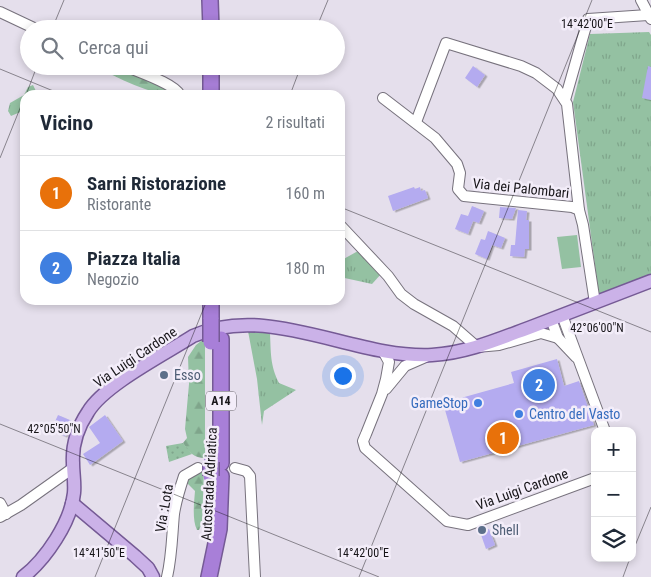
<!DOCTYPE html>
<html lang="it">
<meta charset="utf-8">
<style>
body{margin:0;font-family:"Roboto Condensed",sans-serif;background:#f2f2f3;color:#1f2937}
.controls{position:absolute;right:15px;bottom:15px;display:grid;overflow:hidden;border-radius:10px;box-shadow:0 2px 8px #0003}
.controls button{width:45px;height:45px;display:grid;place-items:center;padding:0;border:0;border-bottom:1px solid #e0e1e3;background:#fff;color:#1f2937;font:25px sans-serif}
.you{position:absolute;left:342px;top:375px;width:18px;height:18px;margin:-12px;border:4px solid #fff;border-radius:50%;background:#1a73e8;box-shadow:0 0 0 8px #1a73e833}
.badge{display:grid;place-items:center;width:32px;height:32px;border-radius:50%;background:#8f36a2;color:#fff;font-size:16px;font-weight:700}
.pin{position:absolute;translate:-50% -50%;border:2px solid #fff;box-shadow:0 1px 5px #0006}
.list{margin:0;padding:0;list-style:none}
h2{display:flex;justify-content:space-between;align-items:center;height:65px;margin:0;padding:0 20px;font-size:21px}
h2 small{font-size:16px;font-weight:400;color:#747a83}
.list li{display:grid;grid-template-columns:32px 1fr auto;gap:15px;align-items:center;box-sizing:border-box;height:75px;padding:0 20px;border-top:1px solid #e0e1e3}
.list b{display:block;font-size:19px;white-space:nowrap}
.list p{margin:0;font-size:16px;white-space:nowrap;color:#747a83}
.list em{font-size:16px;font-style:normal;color:#747a83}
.icon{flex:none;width:28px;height:28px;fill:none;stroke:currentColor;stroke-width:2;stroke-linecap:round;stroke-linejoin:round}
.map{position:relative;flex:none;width:651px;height:577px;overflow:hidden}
.search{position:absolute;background:#fff;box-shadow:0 2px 8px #0003;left:20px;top:20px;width:325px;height:55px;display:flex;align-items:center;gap:12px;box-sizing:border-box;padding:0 18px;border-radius:28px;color:#747a83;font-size:19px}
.panel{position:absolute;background:#fff;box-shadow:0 2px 8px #0003;left:20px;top:90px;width:325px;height:215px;border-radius:15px}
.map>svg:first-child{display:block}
.grass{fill:url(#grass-tufts)}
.forest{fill:url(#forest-firs)}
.garden{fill:url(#garden-dots)}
.pitch{fill:#94c1a2}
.building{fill:#b4abf0;filter:url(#shadow)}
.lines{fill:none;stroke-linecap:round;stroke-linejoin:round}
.minor-casing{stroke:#77727d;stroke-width:12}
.major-casing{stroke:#755a95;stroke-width:15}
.highway-casing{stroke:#755a95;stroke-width:18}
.minor{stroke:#fff;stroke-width:10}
.major{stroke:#cbb2e8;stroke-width:12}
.highway{stroke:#a87fd8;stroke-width:15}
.highway-bridge-casing{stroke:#755a95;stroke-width:18;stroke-linecap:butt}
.highway-bridge{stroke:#a87fd8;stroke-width:15}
.ticks{fill:none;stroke:#171519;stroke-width:1;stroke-opacity:0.45}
.service-dot{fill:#5c6f8a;stroke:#f3edf9;stroke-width:2}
.shop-dot{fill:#3f7fe0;stroke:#f3edf9;stroke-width:2}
.labels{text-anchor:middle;stroke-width:5;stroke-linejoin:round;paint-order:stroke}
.shield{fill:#f3edf9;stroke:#59565c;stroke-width:1}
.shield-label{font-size:12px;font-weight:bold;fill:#171519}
.street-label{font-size:14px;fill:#171519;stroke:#f3edf9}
.service-label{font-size:14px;fill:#4e5e75;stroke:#f3edf9;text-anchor:start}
.shop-label{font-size:14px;fill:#366cbe;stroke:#f3edf9;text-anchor:end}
.ticks-label{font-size:12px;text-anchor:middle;fill:#171519;stroke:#f3edf9;stroke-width:5;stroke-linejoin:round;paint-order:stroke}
</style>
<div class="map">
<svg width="651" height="577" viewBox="0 0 651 577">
<defs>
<pattern id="grass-tufts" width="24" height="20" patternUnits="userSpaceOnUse" patternTransform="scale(1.25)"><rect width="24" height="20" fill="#94c1a2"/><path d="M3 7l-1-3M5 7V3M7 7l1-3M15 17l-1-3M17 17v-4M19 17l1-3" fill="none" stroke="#7fa58b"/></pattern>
<pattern id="forest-firs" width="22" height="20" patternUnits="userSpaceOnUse" patternTransform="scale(1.25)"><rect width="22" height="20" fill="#94c1a2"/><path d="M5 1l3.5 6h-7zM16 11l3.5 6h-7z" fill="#7fa58b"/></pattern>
<pattern id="garden-dots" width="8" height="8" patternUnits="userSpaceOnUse" patternTransform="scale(1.25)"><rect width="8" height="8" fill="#94c1a2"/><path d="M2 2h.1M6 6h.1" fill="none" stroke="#7fa58b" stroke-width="1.8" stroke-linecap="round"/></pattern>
<filter id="shadow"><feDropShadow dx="2.5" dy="1.5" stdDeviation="0" flood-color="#0004"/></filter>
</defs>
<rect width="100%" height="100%" fill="#e5dfec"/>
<!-- grass -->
<g class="grass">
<polygon points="649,32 651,35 651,277 599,295 573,102 590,34"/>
<polygon points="33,85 38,95 25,95 25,110 11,116 8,111 10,103 24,95 28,87"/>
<polygon points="358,251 382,273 372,284 340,277 340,261"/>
<path d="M248,331L270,333C271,353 270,365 279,383L296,390L264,411L262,425L257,379Z"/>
</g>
<!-- forest -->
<g class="forest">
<path d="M93,66H119L151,79L178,95C148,95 120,78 93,66Z"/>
<path d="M205,338V458C194,458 189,452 183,443L187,438L185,429L189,384L188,357L196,345Z"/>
<path d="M204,469L202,523L199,530H197C192,520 194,503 195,491L187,483C189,475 196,470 204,469Z"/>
</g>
<!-- garden -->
<polygon class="garden" points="183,443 192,454 169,462 166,446"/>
<!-- pitch -->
<polygon class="pitch" points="577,235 581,267 562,269 557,237"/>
<!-- building -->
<g class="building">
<polygon points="473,66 485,75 477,87 465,78"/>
<polygon points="648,66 651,67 651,100 642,98"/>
<polygon points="414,187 415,189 420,187 421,191 425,190 428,198 393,211 388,196"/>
<polygon points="472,206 484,211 479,223 473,221 468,234 455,229 461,214 468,216"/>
<polygon points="500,207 516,208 512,219 499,218"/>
<polygon points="518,210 527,211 526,220 529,220 529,249 525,249 524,257 510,256 511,245 515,245"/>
<polygon points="488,231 505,238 501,248 492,245 487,259 475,254 481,239 485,240"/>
<polygon points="557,359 564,386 579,381 594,425 460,462 443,403 514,383 511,372"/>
<polygon points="58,415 72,421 65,436 51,430"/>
<polygon points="105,415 123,441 90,465 83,454 100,443 89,427"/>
<polygon points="489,529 495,545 486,549 480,532"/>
</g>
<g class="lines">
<!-- minor casing -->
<g class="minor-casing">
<g id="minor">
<polyline points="641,0 651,19"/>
<polyline points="0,12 36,29"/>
<path d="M125,66C138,72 174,83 180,95"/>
<polyline points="383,98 435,138 457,164 460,173 458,189 464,196 572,207 579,210 583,225 595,303"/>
<polyline points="565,100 588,19 648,15"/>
<polyline points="416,122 446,43 521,66 536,73 557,89 567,104 579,210"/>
<polyline points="340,225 388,276 401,294 414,304 453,326 477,347 499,345 541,333 558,338"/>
<polyline points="562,315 605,431"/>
<polyline points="551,319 558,338 576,357"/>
<polyline points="383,351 389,362 386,379 382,394 366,434 363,441 365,448 447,521 468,525 595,478"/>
<polyline points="386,389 405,366 428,356"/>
<polyline points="235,468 246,471 250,476 255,577"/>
<polyline points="0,503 6,514"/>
<polyline points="0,517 21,505 73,468"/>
<path d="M167,577C172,556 172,535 174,514C176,501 180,488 184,476L198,468"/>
</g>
</g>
<!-- major casing -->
<g class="major-casing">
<g id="major">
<polyline points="72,503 135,556 148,568 153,577"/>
<path d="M23,577C46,559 71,522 74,493C75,483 73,473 73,463C72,445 78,427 88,412C104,385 165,354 193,336C269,302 354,359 432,355C468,353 501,338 534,326C573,311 612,296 651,281"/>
</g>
</g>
<!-- highway casing -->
<g class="highway-casing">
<g id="highway">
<polyline points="210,0 211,29"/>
<polyline points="211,66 211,95"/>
<polyline points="211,319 211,300"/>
<polyline points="221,339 221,463"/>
<polyline points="209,577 219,529 221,476"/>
</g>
</g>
<!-- minor -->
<use href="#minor" class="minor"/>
<!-- major -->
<use href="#major" class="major"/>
<!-- highway -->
<use href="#highway" class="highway"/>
<!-- highway-bridge casing -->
<g class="highway-bridge-casing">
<g id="highway-bridge">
<polyline points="211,319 211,342"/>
<polyline points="211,476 211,462"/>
</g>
</g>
<!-- highway-bridge -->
<use href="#highway-bridge" class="highway-bridge"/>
</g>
<!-- ticks -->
<path class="ticks" d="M52,29L64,0M316,29L328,0M0,69L63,95M26,95L37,66M290,95L301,66M0,158L25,96M340,207L651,332M0,424L379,577M632,553L651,507M95,577L207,300M359,577L592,0M623,577L630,558"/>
<!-- markers -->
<g class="service-dot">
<circle cx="164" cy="375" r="5"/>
<circle cx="482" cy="530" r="5"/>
</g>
<g class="shop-dot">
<circle cx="478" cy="403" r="5"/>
<circle cx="519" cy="414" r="5"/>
</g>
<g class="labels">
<!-- shield labels -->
<rect class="shield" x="206" y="391.5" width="30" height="19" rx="4"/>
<g class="shield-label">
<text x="221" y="405">A14</text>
</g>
<!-- street labels -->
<g class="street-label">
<text transform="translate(521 188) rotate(6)" y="5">Via dei Palombari</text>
<text transform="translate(135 357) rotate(-34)" y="5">Via Luigi Cardone</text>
<text transform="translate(209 484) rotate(-87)" y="5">Autostrada Adriatica</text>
<text transform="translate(522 489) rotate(-20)" y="5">Via Luigi Cardone</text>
<text transform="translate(164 508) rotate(-80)" y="5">Via :Lota</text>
</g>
<!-- service labels -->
<g class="service-label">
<text x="174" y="380">Esso</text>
<text x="492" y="535">Shell</text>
</g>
<!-- shop labels -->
<g class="shop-label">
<text x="468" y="408">GameStop</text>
<text x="529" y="419" text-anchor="start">Centro del Vasto</text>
</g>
</g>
<g class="ticks-label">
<text x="587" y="28">14°42'00"E</text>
<text x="597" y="332">42°06'00"N</text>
<text x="54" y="433">42°05'50"N</text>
<text x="99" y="557">14°41'50"E</text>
<text x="363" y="557">14°42'00"E</text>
</g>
</svg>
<div class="controls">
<button>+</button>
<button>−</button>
<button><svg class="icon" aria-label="layers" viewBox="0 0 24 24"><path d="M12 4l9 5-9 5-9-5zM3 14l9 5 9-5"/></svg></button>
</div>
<div class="you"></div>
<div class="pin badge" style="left:503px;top:438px;background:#e8710a">1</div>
<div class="pin badge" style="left:539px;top:385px;background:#3f7fe0">2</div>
<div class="search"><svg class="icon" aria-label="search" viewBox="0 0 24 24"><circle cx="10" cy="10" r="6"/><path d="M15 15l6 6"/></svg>Cerca qui</div>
<section class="panel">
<h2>Vicino<small>2 risultati</small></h2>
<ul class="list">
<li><span class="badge" style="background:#e8710a">1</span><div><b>Sarni Ristorazione</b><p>Ristorante</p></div><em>160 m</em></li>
<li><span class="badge" style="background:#3f7fe0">2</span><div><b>Piazza Italia</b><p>Negozio</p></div><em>180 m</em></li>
</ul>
</section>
</div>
